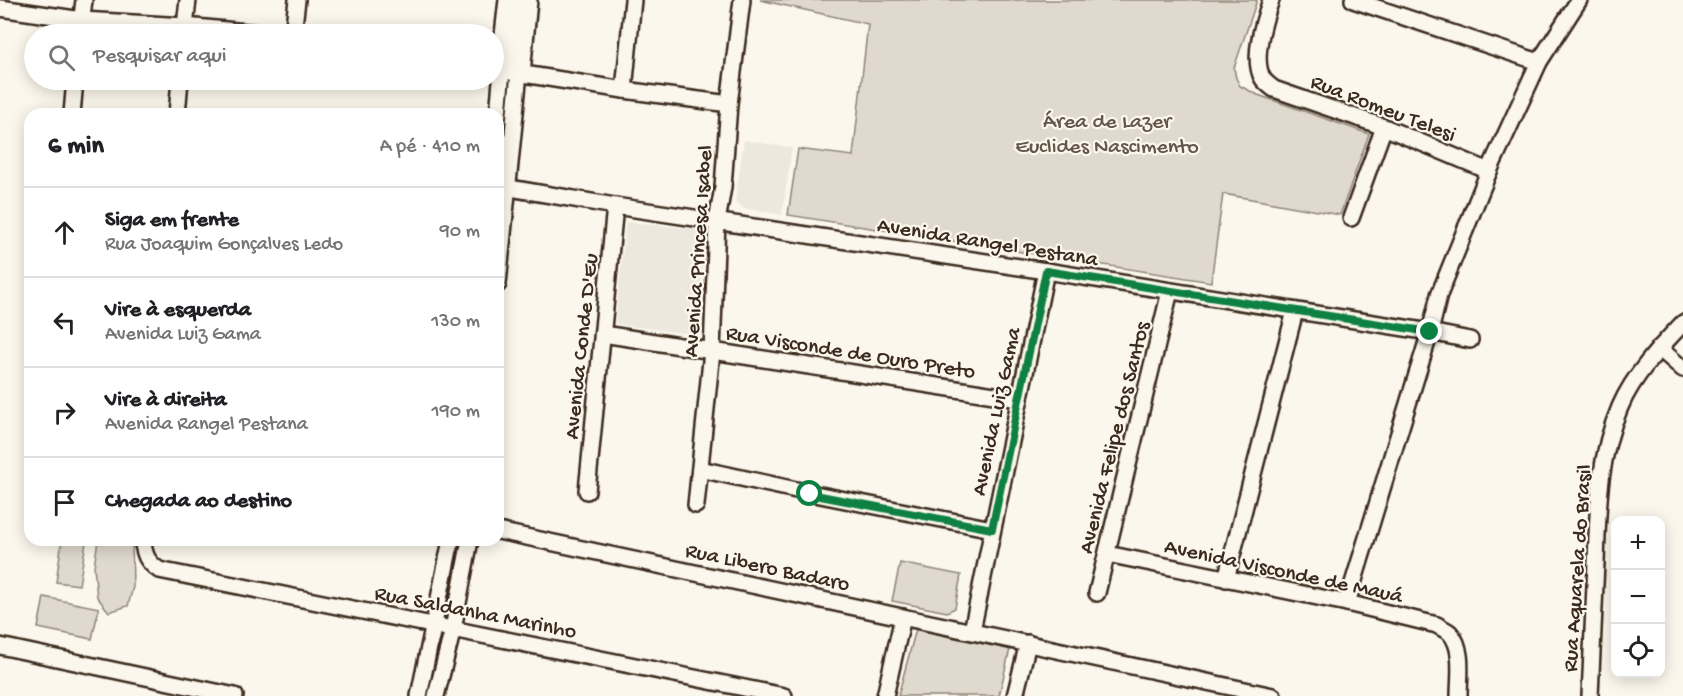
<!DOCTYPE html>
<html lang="pt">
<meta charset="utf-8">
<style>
body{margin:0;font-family:"Gochi Hand",sans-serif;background:#f2f2f2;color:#202124}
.controls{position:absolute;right:18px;bottom:18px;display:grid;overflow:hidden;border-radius:12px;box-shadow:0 3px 15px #0003}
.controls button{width:54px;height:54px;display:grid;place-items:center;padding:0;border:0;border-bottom:2px solid #e0e0e0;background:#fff;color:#202124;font:30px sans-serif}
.stop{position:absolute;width:18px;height:18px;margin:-14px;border:4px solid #0b8043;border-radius:50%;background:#fff}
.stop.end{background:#0b8043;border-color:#fff;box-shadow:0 2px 6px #0008}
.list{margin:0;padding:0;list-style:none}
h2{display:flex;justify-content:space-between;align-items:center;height:78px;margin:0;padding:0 24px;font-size:26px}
h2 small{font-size:20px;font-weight:400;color:#757577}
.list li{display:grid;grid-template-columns:39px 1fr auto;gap:18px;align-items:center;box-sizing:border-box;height:90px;padding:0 24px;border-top:2px solid #e0e0e0}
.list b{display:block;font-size:22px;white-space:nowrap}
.list p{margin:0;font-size:20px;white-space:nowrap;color:#757577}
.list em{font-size:20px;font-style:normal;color:#757577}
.icon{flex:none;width:33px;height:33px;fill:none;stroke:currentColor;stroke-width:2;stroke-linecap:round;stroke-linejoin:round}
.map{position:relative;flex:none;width:1683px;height:696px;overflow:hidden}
.search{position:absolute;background:#fff;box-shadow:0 3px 15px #0003;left:24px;top:24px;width:480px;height:66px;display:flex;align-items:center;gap:15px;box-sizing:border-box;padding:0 21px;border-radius:33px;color:#757577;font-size:22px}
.panel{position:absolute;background:#fff;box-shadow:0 3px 15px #0003;left:24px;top:108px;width:480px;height:438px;border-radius:18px}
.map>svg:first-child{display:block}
.built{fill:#ede8dd}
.green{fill:#dfd9ce;stroke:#8d8276;stroke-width:1.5}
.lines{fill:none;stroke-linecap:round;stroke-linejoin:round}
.street-casing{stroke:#3b2a1e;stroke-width:20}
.secondary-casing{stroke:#3b2a1e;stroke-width:26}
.street{stroke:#fbf7ec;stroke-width:15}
.secondary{stroke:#fbf7ec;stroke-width:21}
.route{stroke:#0b8043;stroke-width:8}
.labels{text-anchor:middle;stroke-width:4.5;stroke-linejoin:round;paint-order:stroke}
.street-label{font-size:22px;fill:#3b2a1e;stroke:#fbf7ec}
.park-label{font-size:22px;fill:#64564a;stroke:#fbf7ec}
</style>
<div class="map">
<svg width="1683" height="696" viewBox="0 0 1683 696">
<rect width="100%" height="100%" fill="#fbf7ec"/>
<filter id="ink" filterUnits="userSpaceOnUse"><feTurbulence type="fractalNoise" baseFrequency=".0167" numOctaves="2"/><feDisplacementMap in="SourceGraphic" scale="12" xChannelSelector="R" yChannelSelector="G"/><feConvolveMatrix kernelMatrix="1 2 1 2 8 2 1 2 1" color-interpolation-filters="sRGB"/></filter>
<g filter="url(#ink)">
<!-- built -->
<g class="built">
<polygon points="744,140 792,148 782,215 743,208 735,201"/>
<polygon points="626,222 696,229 705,239 697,329 690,333 682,333 615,324"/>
</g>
<!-- green -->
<g class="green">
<polygon points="760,0 1257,0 1234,68 1236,78 1240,86 1258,95 1369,134 1340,215 1223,194 1211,282 788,215 798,149 853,156 868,24"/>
<polygon points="62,540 86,542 79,585 56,582"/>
<polygon points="98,540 132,540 133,587 128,606 109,612 97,597 94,567"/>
<polygon points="900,563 961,575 955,608 947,612 892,601"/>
<polygon points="44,597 99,608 92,639 38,628"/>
<polygon points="916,629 1010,649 999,696 898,696"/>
</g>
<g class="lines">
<!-- street casing -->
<g class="street-casing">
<g id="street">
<path d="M1271,0C1264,20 1251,59 1263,79C1266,83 1270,86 1274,89L1384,127L1489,171"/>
<polyline points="1353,0 1539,62"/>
<polyline points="0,8 82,20 185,26 268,34"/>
<polyline points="80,34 84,0"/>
<polyline points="184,34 188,0"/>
<polyline points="293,34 297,0"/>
<polyline points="511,72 624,90 729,104"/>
<polyline points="624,90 633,0"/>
<polyline points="72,114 75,80"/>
<polyline points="177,114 180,80"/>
<polyline points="498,114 502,70"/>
<polyline points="498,186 615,206 1046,271 1430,332 1470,340"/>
<polyline points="1351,218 1384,127"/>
<polyline points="498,284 519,73"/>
<polyline points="603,334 1020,399"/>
<polyline points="1659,348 1683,369"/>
<polyline points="700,469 810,493 992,529"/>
<polyline points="587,491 615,206"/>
<polyline points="696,505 712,351 717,222 723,187 729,104 742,0"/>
<polyline points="498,531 1273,696"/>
<path d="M142,540C145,555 146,561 159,570L784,696"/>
<path d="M1107,554L1347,603L1437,625C1441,628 1447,630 1450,633C1464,648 1459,677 1459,696"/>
<polyline points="1226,579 1295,311"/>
<polyline points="1097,593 1170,291"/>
<polyline points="1347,603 1430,332 1439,295 1489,171 1539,62 1579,0"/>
<polyline points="972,631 1046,271"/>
<polyline points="0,646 235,696"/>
<polyline points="419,696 451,540"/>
<polyline points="436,696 453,629 470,540"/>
<polyline points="885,696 903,617"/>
<polyline points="1015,696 1028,643"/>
<path d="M1590,696C1592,652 1594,608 1596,563C1598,509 1598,458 1620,407C1633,376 1660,347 1683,323"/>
</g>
</g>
<!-- secondary casing -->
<g class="secondary-casing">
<g id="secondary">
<polyline points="502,70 510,0"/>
<polyline points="519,73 526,0"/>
</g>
</g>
<!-- street -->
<use href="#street" class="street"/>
<!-- secondary -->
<use href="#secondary" class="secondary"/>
</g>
</g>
<g class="lines" filter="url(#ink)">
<!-- route -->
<polyline class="route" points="810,494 992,529 1046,271 1430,332"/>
</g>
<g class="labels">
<!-- street labels -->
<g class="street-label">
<text transform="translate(1384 106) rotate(21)" y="8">Rua Romeu Telesi</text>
<text transform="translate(988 240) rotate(9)" y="8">Avenida Rangel Pestana</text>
<text transform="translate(696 251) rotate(-86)" y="8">Avenida Princesa Isabel</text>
<text transform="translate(579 346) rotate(-84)" y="8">Avenida Conde D'Eu</text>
<text transform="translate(851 350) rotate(9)" y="8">Rua Visconde de Ouro Preto</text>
<text transform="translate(994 411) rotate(-78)" y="8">Avenida Luiz Gama</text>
<text transform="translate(1112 437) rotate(-76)" y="8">Avenida Felipe dos Santos</text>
<text transform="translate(768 565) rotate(12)" y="8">Rua Libero Badaro</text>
<text transform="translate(1575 568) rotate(-86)" y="8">Rua Aquarela do Brasil</text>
<text transform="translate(1284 569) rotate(12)" y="8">Avenida Visconde de Mauá</text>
<text transform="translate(476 610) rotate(11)" y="8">Rua Saldanha Marinho</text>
</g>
<!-- park labels -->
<g class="park-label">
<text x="1107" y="127">Área de Lazer<tspan x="1107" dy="25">Euclides Nascimento</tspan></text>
</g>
</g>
</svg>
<div class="controls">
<button>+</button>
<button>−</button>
<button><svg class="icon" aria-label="locate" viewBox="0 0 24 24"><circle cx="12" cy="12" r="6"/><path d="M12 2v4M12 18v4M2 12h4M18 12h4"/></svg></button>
</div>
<div class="stop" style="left:810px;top:494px"></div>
<div class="stop end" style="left:1430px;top:332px"></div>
<div class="search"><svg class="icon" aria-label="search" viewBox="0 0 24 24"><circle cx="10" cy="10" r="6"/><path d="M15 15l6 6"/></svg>Pesquisar aqui</div>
<section class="panel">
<h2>6 min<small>A pé · 410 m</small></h2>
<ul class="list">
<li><svg class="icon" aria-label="ahead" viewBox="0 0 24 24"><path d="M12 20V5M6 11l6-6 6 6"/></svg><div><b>Siga em frente</b><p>Rua Joaquim Gonçalves Ledo</p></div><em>90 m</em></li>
<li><svg class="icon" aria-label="left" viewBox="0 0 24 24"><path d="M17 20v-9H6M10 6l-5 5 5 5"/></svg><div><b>Vire à esquerda</b><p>Avenida Luiz Gama</p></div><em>130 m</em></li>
<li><svg class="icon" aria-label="right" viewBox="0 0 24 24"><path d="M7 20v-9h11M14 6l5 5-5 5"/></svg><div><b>Vire à direita</b><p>Avenida Rangel Pestana</p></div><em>190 m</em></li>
<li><svg class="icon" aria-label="arrive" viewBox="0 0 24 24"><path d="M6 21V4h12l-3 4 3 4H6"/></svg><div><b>Chegada ao destino</b></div></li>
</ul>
</section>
</div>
